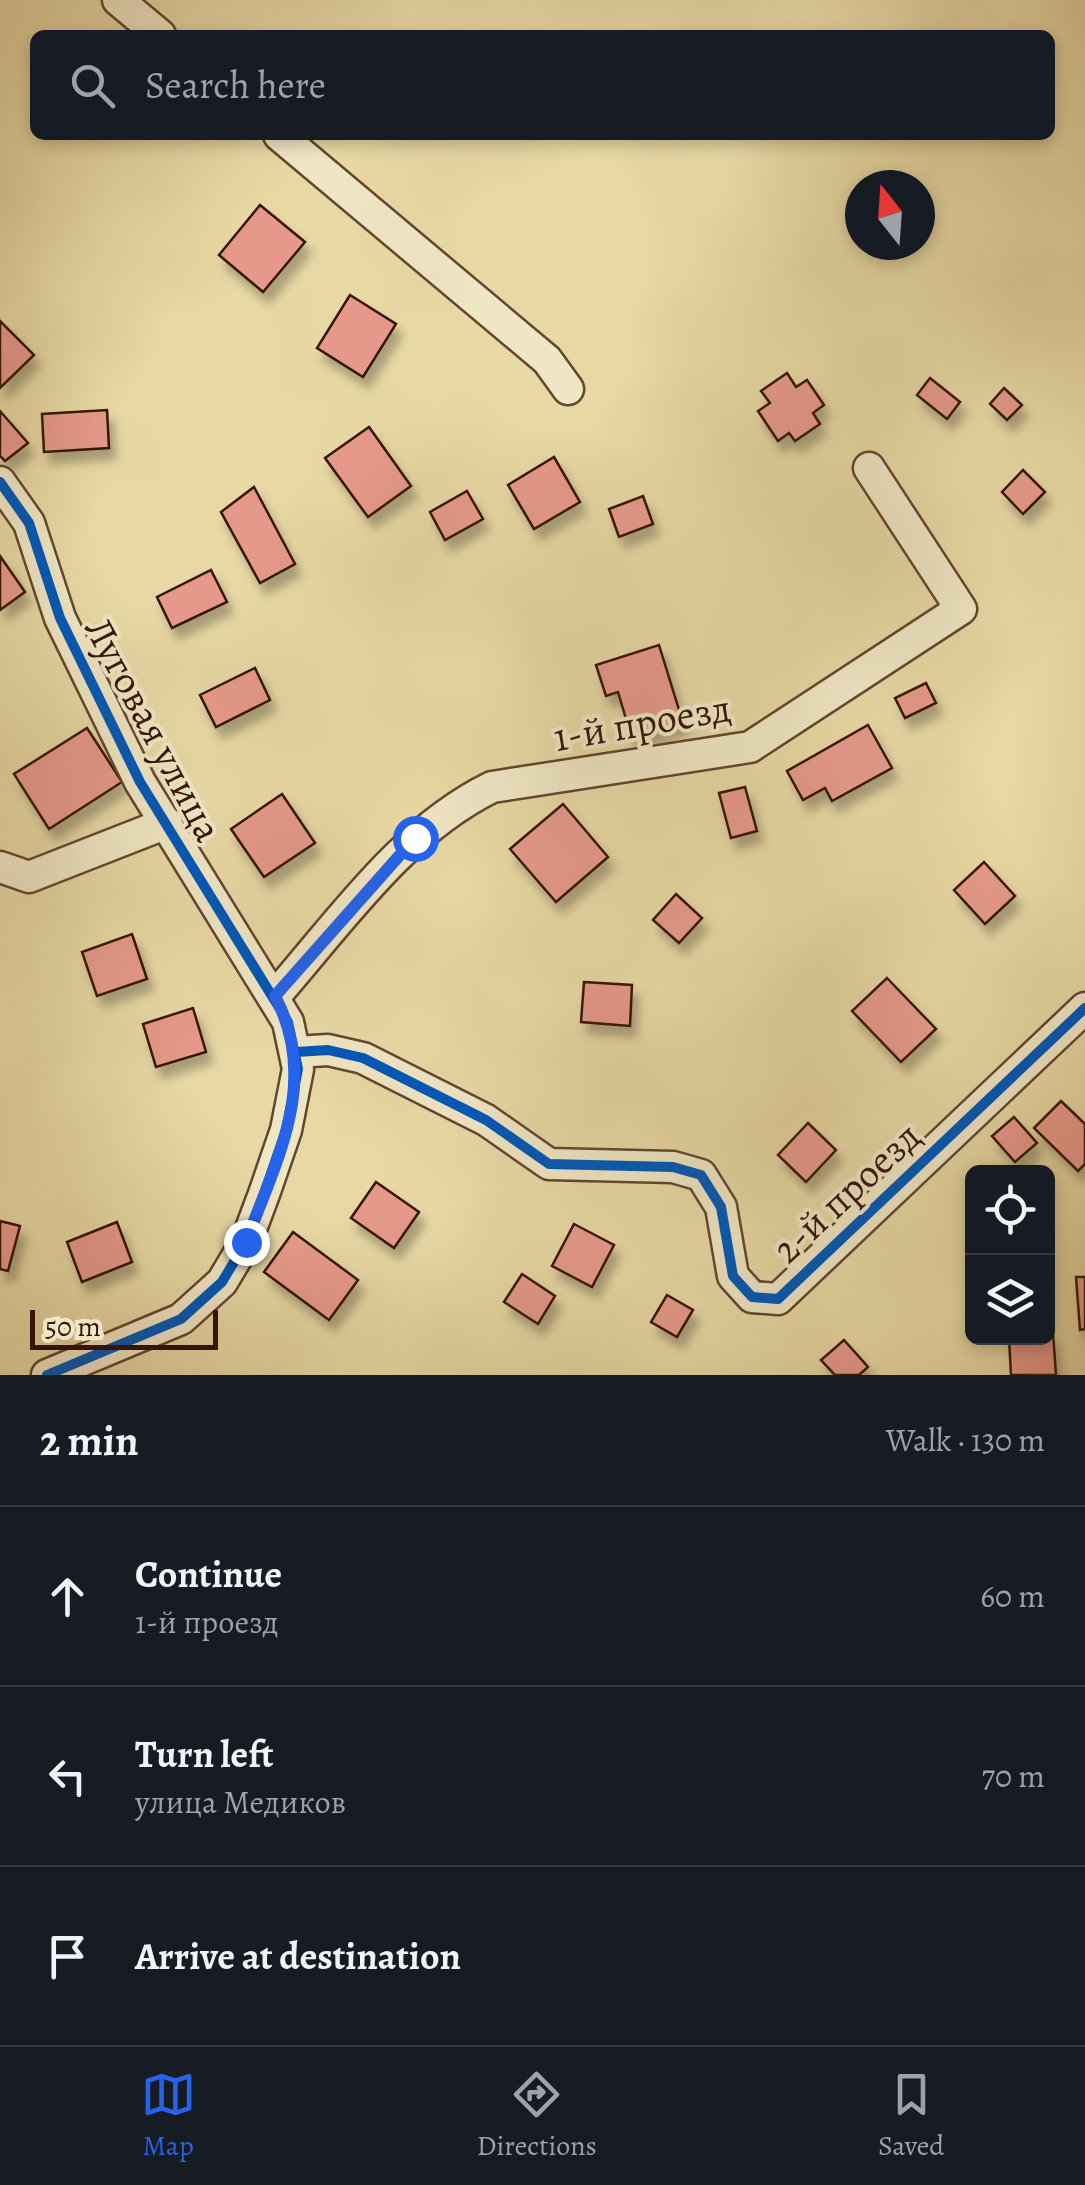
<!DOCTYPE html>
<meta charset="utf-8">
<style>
body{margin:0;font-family:Alegreya,serif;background:#242831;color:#f1f3f6}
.controls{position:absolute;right:30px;bottom:30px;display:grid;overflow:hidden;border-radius:15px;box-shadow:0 5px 15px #0003}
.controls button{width:90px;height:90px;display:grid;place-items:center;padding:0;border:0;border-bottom:2px solid #363941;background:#171b24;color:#f1f3f6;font:50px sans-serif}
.compass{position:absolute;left:845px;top:170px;width:90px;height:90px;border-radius:50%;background:#171b24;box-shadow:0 5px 15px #0003;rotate:343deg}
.scale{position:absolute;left:30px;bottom:25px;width:188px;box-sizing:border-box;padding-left:10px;border:5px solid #361505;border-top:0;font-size:28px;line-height:35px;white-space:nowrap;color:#361505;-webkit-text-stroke:8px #efe6c4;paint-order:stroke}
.stop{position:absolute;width:30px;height:30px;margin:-22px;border:8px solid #2563eb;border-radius:50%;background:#fff}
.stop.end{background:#2563eb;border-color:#fff;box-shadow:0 2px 10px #0008}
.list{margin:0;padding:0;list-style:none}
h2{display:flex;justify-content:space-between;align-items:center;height:130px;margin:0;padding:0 40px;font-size:42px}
h2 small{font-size:32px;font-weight:400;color:#9ea1a6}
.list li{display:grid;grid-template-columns:65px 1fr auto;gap:30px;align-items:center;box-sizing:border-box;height:180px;padding:0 40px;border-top:2px solid #363941}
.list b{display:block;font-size:38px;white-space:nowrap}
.list p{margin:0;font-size:32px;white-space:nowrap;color:#9ea1a6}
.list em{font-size:32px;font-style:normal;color:#9ea1a6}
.icon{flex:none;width:55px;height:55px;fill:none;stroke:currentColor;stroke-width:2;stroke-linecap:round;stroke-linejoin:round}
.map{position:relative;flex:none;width:1085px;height:1375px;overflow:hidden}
.search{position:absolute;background:#171b24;box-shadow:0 5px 15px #0003;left:30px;right:30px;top:30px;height:110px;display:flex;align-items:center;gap:25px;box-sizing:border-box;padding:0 35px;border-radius:15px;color:#9ea1a6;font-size:38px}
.sheet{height:670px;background:#171b24}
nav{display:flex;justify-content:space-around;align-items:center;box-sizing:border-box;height:140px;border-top:2px solid #363941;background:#171b24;font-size:28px;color:#9ea1a6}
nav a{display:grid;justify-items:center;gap:5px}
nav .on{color:#2563eb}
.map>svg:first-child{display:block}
.building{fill:#e6998b;stroke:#361505;stroke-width:2.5;filter:url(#shadow)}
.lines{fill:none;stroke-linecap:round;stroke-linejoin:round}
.minor-casing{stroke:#62462d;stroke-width:35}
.minor{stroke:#efe6c4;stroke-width:30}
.cycleway-casing{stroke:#efe6c4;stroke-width:16}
.cycleway{stroke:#0057b8;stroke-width:10}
.route{stroke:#2563eb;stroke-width:12}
.labels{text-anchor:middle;stroke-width:8;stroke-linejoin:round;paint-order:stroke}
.street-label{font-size:40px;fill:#361505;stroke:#efe6c4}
</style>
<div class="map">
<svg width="1085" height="1375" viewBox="0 0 1085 1375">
<defs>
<filter id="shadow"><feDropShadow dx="6" dy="11" stdDeviation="5" flood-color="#0004"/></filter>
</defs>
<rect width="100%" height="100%" fill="#e7d8a4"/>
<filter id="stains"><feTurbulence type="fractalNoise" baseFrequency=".002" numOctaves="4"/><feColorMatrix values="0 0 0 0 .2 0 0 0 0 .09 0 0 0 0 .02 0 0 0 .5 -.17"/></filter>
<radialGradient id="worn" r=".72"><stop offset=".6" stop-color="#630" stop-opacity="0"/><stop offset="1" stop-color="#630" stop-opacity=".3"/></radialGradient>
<!-- building -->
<g class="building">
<polygon points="260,205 305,242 263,292 219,255"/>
<polygon points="350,295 396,324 363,377 317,348"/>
<polygon points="0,321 34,355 0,388"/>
<polygon points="787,373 796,387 807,380 824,405 813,413 820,424 795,441 789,433 778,441 758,411 770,403 761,391"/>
<polygon points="930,378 960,402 947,419 917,395"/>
<polygon points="1004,388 1022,405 1007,420 990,404"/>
<polygon points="107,410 109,448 44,452 42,414"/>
<polygon points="0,411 28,443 5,461 0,456"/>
<polygon points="369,427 411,486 368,517 325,458"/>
<polygon points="554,457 580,502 534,529 508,485"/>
<polygon points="1023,470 1045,492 1023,514 1002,492"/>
<polygon points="254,487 295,564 260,583 221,512"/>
<polygon points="467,491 483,519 445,540 430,512"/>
<polygon points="643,496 653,524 619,537 609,509"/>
<polygon points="0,556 25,592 0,610"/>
<polygon points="211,570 227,602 172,628 157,597"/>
<polygon points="659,645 683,723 632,739 618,692 606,696 596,665"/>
<polygon points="255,668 270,700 216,727 200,695"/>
<polygon points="926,683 936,703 905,718 895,698"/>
<polygon points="868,725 892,768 832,801 825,788 803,800 787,771"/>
<polygon points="87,728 122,782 49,829 14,774"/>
<polygon points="745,787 757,831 731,838 719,793"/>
<polygon points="282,794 315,843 264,877 231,829"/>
<polygon points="563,804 608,857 556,902 510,849"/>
<polygon points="984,862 1015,896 985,924 954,890"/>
<polygon points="676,894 702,918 679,943 653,920"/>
<polygon points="132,934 147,979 97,996 82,952"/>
<polygon points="887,978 936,1029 901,1062 852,1011"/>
<polygon points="584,982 632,985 630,1026 581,1022"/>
<polygon points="193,1008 206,1052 156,1067 143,1024"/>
<polygon points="1061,1101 1085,1124 1085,1164 1078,1171 1034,1128"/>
<polygon points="1014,1117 1037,1143 1015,1162 992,1136"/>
<polygon points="808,1123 836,1150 806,1182 778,1155"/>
<polygon points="376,1182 419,1212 394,1248 351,1218"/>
<polygon points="0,1221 20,1226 8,1271 0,1269"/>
<polygon points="117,1222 132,1262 82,1282 67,1242"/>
<polygon points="574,1224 614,1245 592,1287 552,1266"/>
<polygon points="293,1232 358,1280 329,1320 264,1272"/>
<polygon points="522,1274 555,1296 538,1324 504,1302"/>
<polygon points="1076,1277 1085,1277 1085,1329 1080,1330"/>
<polygon points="667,1295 693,1310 677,1337 651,1322"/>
<polygon points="1048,1333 1053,1333 1056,1375 1011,1375 1009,1338 1048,1338"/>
<polygon points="844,1340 868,1367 859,1375 835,1375 821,1360"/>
</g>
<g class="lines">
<!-- minor casing -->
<g class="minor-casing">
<g id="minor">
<polyline points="118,0 160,35"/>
<polyline points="279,135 547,360 568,389"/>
<polyline points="0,482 29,523 60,618 140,782 288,1022 298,1069 286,1130 264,1194 246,1242 222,1282 181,1319 47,1375"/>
<polyline points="0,867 29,877 167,823"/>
<path d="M275,996C340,922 402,831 492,787L750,747L961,609L869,468"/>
<polyline points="296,1052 328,1050 363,1058 486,1120 549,1164 673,1167 701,1175 721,1207 733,1276 752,1297 778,1299 1085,1008"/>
</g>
</g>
<!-- minor -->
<use href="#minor" class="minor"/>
<!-- cycleway casing -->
<g class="cycleway-casing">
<g id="cycleway">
<polyline points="0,482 29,523 60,618 140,782 288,1022 298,1069 286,1130 264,1194 246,1242 222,1282 181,1319 47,1375"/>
<polyline points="296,1052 328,1050 363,1058 486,1120 549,1164 673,1167 701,1175 721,1207 733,1276 752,1297 778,1299 1085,1008"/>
</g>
</g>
<!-- cycleway -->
<use href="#cycleway" class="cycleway"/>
</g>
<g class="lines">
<!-- route -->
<path class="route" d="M246,1242C277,1158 320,1082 275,996L415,838"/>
</g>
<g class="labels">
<!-- street labels -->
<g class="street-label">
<text transform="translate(642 722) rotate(-10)" y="14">1-й проезд</text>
<text transform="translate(154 729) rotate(62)" y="14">Луговая улица</text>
<text transform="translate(846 1192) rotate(-43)" y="14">2-й проезд</text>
</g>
</g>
<rect width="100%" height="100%" filter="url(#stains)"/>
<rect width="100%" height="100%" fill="url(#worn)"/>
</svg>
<div class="controls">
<button><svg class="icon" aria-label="locate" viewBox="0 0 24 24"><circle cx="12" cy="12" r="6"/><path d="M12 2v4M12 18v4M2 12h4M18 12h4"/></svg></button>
<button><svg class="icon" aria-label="layers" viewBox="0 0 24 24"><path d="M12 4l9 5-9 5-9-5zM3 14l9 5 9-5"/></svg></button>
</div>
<svg class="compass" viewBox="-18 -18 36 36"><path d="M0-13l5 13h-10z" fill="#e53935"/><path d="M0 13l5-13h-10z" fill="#9ea1a6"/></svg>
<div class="scale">50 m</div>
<div class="stop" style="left:415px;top:838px"></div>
<div class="stop end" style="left:246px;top:1242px"></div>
<div class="search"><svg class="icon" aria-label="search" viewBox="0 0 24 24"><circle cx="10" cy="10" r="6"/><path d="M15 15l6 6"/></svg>Search here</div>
</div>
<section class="sheet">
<h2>2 min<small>Walk · 130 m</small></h2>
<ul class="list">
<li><svg class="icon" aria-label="ahead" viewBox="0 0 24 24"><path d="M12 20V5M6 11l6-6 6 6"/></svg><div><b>Continue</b><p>1-й проезд</p></div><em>60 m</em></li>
<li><svg class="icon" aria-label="left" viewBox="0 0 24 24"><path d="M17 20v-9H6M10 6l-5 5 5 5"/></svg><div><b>Turn left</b><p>улица Медиков</p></div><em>70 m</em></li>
<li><svg class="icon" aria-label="arrive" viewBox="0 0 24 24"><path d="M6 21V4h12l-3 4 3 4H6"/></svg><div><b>Arrive at destination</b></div></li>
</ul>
</section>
<nav>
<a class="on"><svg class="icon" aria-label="map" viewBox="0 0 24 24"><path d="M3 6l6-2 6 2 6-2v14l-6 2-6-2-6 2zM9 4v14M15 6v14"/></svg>Map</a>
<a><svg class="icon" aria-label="directions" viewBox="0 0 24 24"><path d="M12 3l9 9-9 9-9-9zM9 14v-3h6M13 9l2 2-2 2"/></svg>Directions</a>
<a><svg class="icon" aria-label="saved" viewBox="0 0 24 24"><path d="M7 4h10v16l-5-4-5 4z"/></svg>Saved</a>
</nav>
